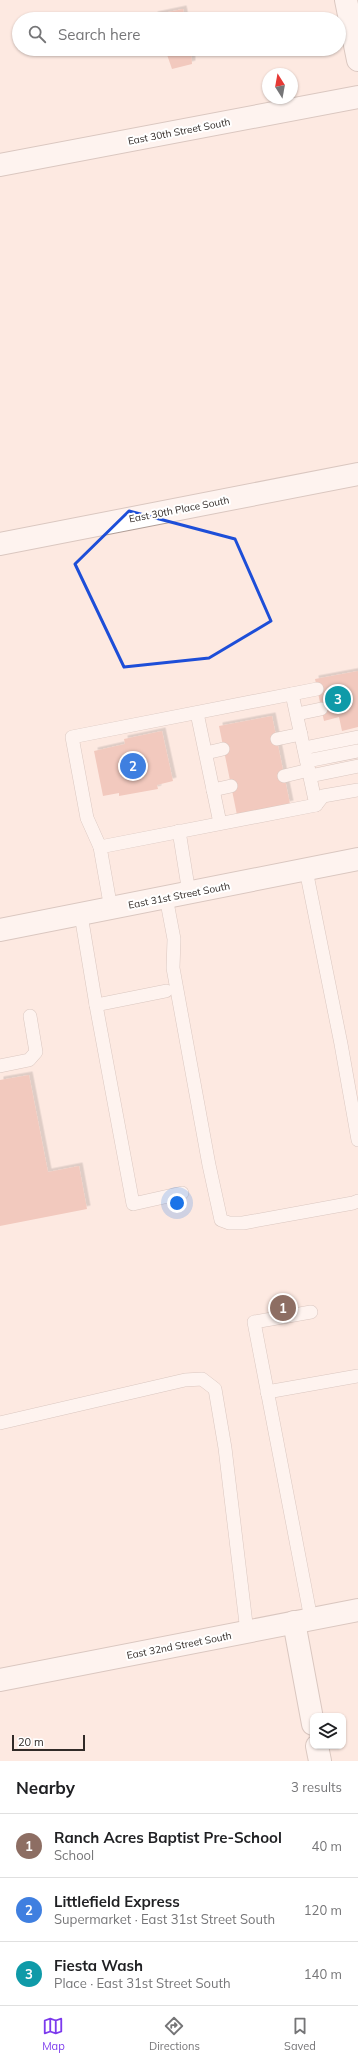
<!DOCTYPE html>
<meta charset="utf-8">
<style>
body{margin:0;font-family:Mulish,sans-serif;background:#f6f6f6;color:#202124}
.controls{position:absolute;right:12px;bottom:12px;display:grid;overflow:hidden;border-radius:8px;box-shadow:0 1px 3px #0004}
.controls button{width:36px;height:36px;display:grid;place-items:center;padding:0;border:0;border-bottom:1px solid #e0e0e0;background:#fff;color:#202124;font:20px sans-serif}
.compass{position:absolute;left:262px;top:68px;width:36px;height:36px;border-radius:50%;background:#fff;box-shadow:0 1px 3px #0004;rotate:349deg}
.scale{position:absolute;left:12px;bottom:10px;width:73px;box-sizing:border-box;padding-left:4px;border:2px solid #312a27;border-top:0;font-size:11px;line-height:14px;white-space:nowrap;color:#312a27;-webkit-text-stroke:3px #fff;paint-order:stroke}
.you{position:absolute;left:177px;top:1203px;width:14px;height:14px;margin:-10px;border:3px solid #fff;border-radius:50%;background:#1a73e8;box-shadow:0 0 0 6px #1a73e833}
.badge{display:grid;place-items:center;width:26px;height:26px;border-radius:50%;background:#7c3aed;color:#fff;font-size:13px;font-weight:700}
.pin{position:absolute;translate:-50% -50%;border:2px solid #fff;box-shadow:0 1px 4px #0006}
.list{margin:0;padding:0;list-style:none}
h2{display:flex;justify-content:space-between;align-items:center;height:52px;margin:0;padding:0 16px;font-size:17px}
h2 small{font-size:13px;font-weight:400;color:#757577}
.list li{display:grid;grid-template-columns:26px 1fr auto;gap:12px;align-items:center;box-sizing:border-box;height:64px;padding:0 16px;border-top:1px solid #e0e0e0}
.list b{display:block;font-size:15px;white-space:nowrap}
.list p{margin:0;font-size:13px;white-space:nowrap;color:#757577}
.list em{font-size:13px;font-style:normal;color:#757577}
.icon{flex:none;width:22px;height:22px;fill:none;stroke:currentColor;stroke-width:2;stroke-linecap:round;stroke-linejoin:round}
.map{position:relative;flex:none;width:358px;height:1761px;overflow:hidden}
.search{position:absolute;background:#fff;box-shadow:0 1px 3px #0004;left:12px;right:12px;top:12px;height:44px;display:flex;align-items:center;gap:10px;box-sizing:border-box;padding:0 14px;border-radius:22px;color:#757577;font-size:15px}
.sheet{height:244px;background:#fff}
nav{display:flex;justify-content:space-around;align-items:center;box-sizing:border-box;height:56px;border-top:1px solid #e0e0e0;background:#fff;font-size:11px;color:#757577}
nav a{display:grid;justify-items:center;gap:2px}
nav .on{color:#7c3aed}
.map>svg:first-child{display:block}
.building{fill:#e4a393;filter:url(#shadow)}
.lines{fill:none;stroke-linecap:round;stroke-linejoin:round}
.service-casing{stroke:#b09e97;stroke-width:14}
.minor-casing{stroke:#b09e97;stroke-width:24}
.secondary-casing{stroke:#b09e97;stroke-width:24}
.service{stroke:#fff;stroke-width:13}
.minor{stroke:#fff;stroke-width:22}
.secondary{stroke:#fff;stroke-width:22}
.marked{fill:none;stroke:#1d4ed8;stroke-width:3;stroke-linejoin:round}
.labels{text-anchor:middle;stroke-width:4;stroke-linejoin:round;paint-order:stroke}
.street-label{font-size:10px;fill:#312a27;stroke:#fff}
</style>
<div class="map">
<svg width="358" height="1761" viewBox="0 0 358 1761">
<defs>
<filter id="shadow"><feDropShadow dx="3.5" dy="-3.5" stdDeviation="0" flood-color="#0004"/></filter>
</defs>
<rect width="100%" height="100%" fill="#fde9e1"/>
<!-- building -->
<g class="building">
<polygon points="183,9 185,19 155,19 154,15"/>
<polygon points="165,49 191,49 192,64 172,69"/>
<polygon points="358,671 358,727 342,731 339,717 324,721 315,679"/>
<polygon points="272,716 290,804 237,815 219,726"/>
<polygon points="162,731 173,781 157,785 158,789 119,796 119,793 103,796 94,751 125,744 124,739"/>
<polygon points="29,1075 48,1172 79,1166 87,1209 0,1226 0,1080"/>
</g>
<g class="lines">
<!-- service casing -->
<g class="service-casing">
<g id="service">
<polyline points="292,694 316,805"/>
<polyline points="197,713 220,823"/>
<polyline points="297,714 321,709"/>
<polyline points="277,739 301,734"/>
<polyline points="304,748 358,737"/>
<polyline points="206,753 223,749"/>
<polyline points="307,761 358,751"/>
<polyline points="284,776 309,770"/>
<polyline points="310,776 358,766"/>
<polyline points="213,790 231,786"/>
<polyline points="179,831 189,893"/>
<polyline points="100,847 87,818 72,737 317,689"/>
<polyline points="306,870 341,1044 358,1140"/>
<polyline points="166,897 174,939 173,968 209,1165 221,1220 229,1223 243,1223 353,1203 358,1201"/>
<polyline points="111,909 100,847 316,805 323,796 358,790"/>
<polyline points="81,915 96,1005 133,1204 182,1193"/>
<polyline points="96,1005 166,991"/>
<polyline points="0,1066 29,1060 36,1052 30,1016"/>
<polyline points="267,1392 358,1376"/>
<polyline points="0,1423 185,1380 202,1379 215,1389 225,1448 247,1632"/>
<polyline points="311,1619 254,1322 311,1312"/>
</g>
</g>
<!-- minor casing -->
<g class="minor-casing">
<g id="minor">
<polyline points="346,0 358,60"/>
<polyline points="0,165 358,97"/>
<polyline points="0,544 358,474"/>
<polyline points="294,1622 313,1724"/>
<polyline points="0,1680 358,1610"/>
<polyline points="317,1746 320,1761"/>
</g>
</g>
<!-- secondary casing -->
<g class="secondary-casing">
<polyline id="secondary" points="0,930 358,859"/>
</g>
<!-- service -->
<use href="#service" class="service"/>
<!-- minor -->
<use href="#minor" class="minor"/>
<!-- secondary -->
<use href="#secondary" class="secondary"/>
</g>
<!-- marked area -->
<path d="M0 0H358V1761H0ZM129,511L235,539L271,621L209,658L124,667L75,564Z" fill="#fde9e1" fill-opacity=".55" fill-rule="evenodd"/>
<path class="marked" d="M129,511L235,539L271,621L209,658L124,667L75,564Z"/>
<g class="labels">
<!-- street labels -->
<g class="street-label">
<text transform="translate(179 131) rotate(-11)" y="4">East 30th Street South</text>
<text transform="translate(179 509) rotate(-11)" y="4">East 30th Place South</text>
<text transform="translate(179 895) rotate(-11)" y="4">East 31st Street South</text>
<text transform="translate(179 1645) rotate(-11)" y="4">East 32nd Street South</text>
</g>
</g>
</svg>
<div class="controls">
<button><svg class="icon" aria-label="layers" viewBox="0 0 24 24"><path d="M12 4l9 5-9 5-9-5zM3 14l9 5 9-5"/></svg></button>
</div>
<svg class="compass" viewBox="-18 -18 36 36"><path d="M0-13l5 13h-10z" fill="#e53935"/><path d="M0 13l5-13h-10z" fill="#757577"/></svg>
<div class="scale">20 m</div>
<div class="you"></div>
<div class="pin badge" style="left:283px;top:1308px;background:#8d6e63">1</div>
<div class="pin badge" style="left:133px;top:766px;background:#3f7fe0">2</div>
<div class="pin badge" style="left:338px;top:699px;background:#0f9aa8">3</div>
<div class="search"><svg class="icon" aria-label="search" viewBox="0 0 24 24"><circle cx="10" cy="10" r="6"/><path d="M15 15l6 6"/></svg>Search here</div>
</div>
<section class="sheet">
<h2>Nearby<small>3 results</small></h2>
<ul class="list">
<li><span class="badge" style="background:#8d6e63">1</span><div><b>Ranch Acres Baptist Pre-School</b><p>School</p></div><em>40 m</em></li>
<li><span class="badge" style="background:#3f7fe0">2</span><div><b>Littlefield Express</b><p>Supermarket · East 31st Street South</p></div><em>120 m</em></li>
<li><span class="badge" style="background:#0f9aa8">3</span><div><b>Fiesta Wash</b><p>Place · East 31st Street South</p></div><em>140 m</em></li>
</ul>
</section>
<nav>
<a class="on"><svg class="icon" aria-label="map" viewBox="0 0 24 24"><path d="M3 6l6-2 6 2 6-2v14l-6 2-6-2-6 2zM9 4v14M15 6v14"/></svg>Map</a>
<a><svg class="icon" aria-label="directions" viewBox="0 0 24 24"><path d="M12 3l9 9-9 9-9-9zM9 14v-3h6M13 9l2 2-2 2"/></svg>Directions</a>
<a><svg class="icon" aria-label="saved" viewBox="0 0 24 24"><path d="M7 4h10v16l-5-4-5 4z"/></svg>Saved</a>
</nav>
